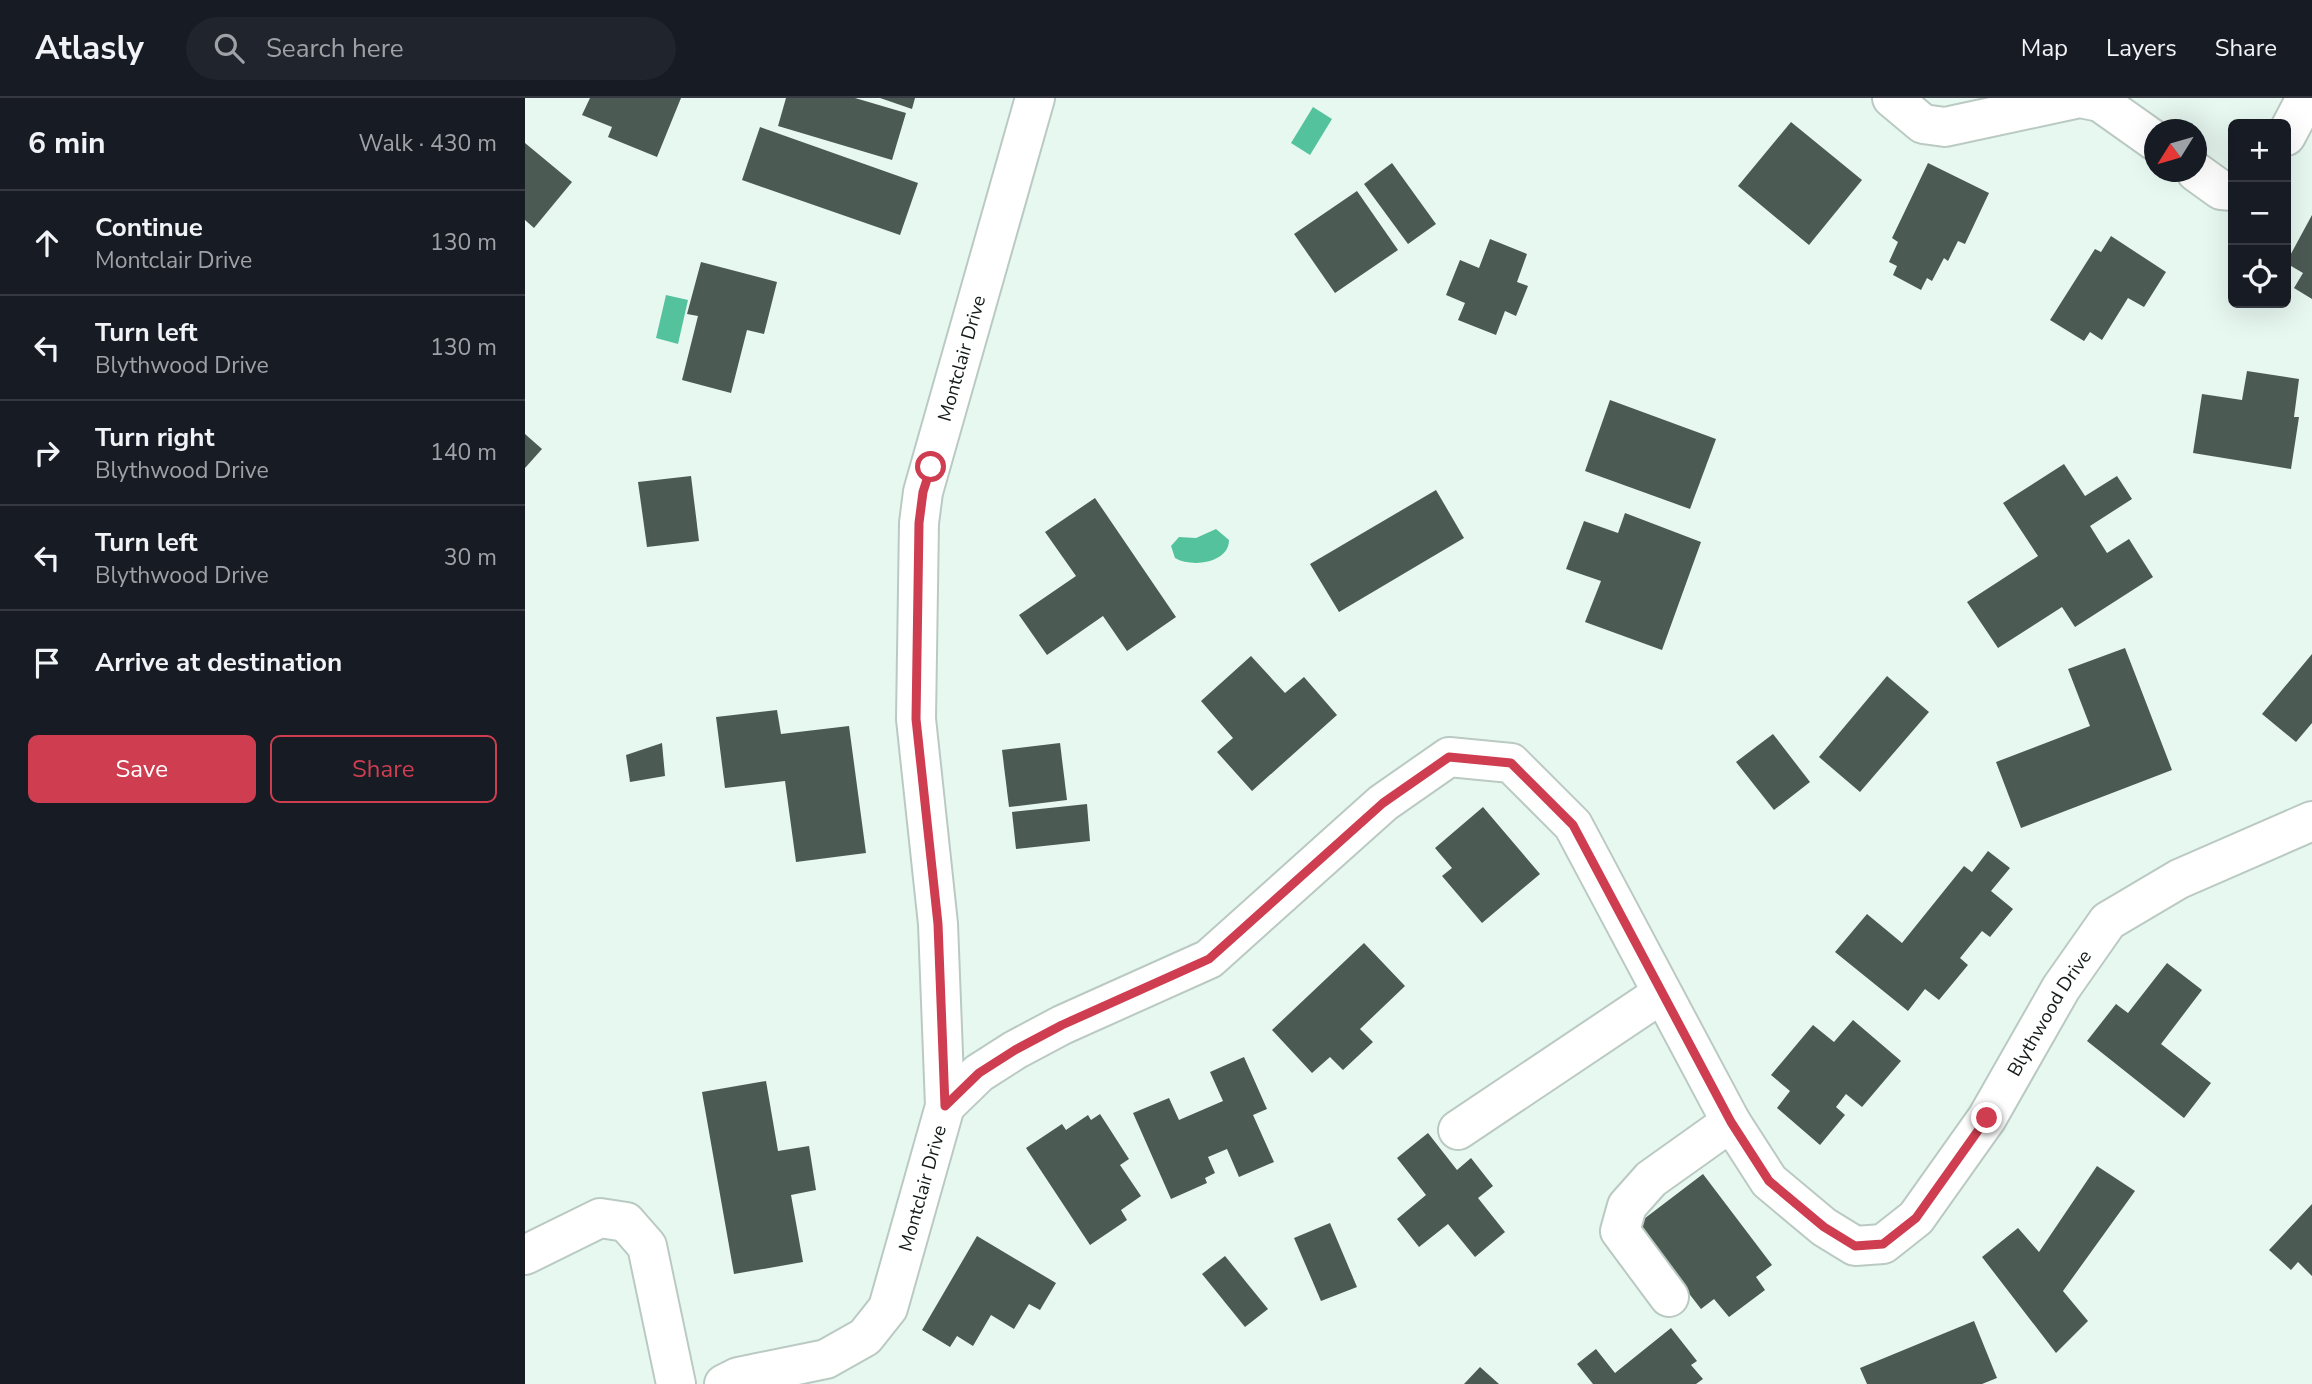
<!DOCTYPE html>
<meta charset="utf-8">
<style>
body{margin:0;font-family:"Nunito Sans",sans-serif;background:#20242c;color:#f1f3f6}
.controls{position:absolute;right:21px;top:21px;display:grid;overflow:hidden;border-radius:10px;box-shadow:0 7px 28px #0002}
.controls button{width:63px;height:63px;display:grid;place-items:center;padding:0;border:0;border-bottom:2px solid #363941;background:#171b24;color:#f1f3f6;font:35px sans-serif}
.compass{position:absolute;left:1619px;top:21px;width:63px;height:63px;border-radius:50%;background:#171b24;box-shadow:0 7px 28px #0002;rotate:233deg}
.stop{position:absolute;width:21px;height:21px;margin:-16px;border:5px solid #ce3e50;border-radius:50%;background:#fff}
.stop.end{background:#ce3e50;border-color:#fff;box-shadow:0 2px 7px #0008}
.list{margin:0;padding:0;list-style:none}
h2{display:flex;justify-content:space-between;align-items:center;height:91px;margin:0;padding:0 28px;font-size:30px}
h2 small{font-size:23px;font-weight:400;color:#9ea1a6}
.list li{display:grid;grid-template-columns:46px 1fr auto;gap:21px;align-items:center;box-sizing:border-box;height:105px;padding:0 28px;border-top:2px solid #363941}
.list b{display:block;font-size:26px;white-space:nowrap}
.list p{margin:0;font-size:23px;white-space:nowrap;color:#9ea1a6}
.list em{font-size:23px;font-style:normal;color:#9ea1a6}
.actions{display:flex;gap:14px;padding:21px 28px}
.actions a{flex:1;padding:16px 0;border:2px solid #ce3e50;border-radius:10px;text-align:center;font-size:24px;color:#ce3e50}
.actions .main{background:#ce3e50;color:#fff}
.icon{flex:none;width:38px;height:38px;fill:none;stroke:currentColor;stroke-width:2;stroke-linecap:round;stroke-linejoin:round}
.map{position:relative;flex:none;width:1787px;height:1286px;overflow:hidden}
header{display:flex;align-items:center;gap:42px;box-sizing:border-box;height:98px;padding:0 35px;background:#171b24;border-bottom:2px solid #363941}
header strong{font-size:33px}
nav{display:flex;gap:38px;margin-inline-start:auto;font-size:24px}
.search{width:490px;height:63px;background:#20242c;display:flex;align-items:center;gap:18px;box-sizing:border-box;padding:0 24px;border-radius:38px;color:#9ea1a6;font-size:26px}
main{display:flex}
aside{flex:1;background:#171b24}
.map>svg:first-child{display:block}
.water{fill:#54c39d}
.building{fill:#4c5a54}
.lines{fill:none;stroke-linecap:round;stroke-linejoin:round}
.minor-casing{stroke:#bacac3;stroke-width:42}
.minor{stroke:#fff;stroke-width:38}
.route{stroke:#ce3e50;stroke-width:9}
.labels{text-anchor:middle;stroke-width:7;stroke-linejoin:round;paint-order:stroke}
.street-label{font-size:19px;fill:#151b18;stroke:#e7f8f1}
</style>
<header>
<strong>Atlasly</strong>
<div class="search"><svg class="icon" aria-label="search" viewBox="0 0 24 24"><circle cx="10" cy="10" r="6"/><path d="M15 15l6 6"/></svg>Search here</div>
<nav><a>Map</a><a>Layers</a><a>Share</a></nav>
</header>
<main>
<aside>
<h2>6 min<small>Walk · 430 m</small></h2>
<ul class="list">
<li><svg class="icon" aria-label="ahead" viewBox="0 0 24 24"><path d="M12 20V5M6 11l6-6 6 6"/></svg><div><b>Continue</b><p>Montclair Drive</p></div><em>130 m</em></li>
<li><svg class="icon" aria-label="left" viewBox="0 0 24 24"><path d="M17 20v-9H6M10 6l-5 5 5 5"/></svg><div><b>Turn left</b><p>Blythwood Drive</p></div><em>130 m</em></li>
<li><svg class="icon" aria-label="right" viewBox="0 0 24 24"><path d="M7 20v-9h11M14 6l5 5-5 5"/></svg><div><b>Turn right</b><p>Blythwood Drive</p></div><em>140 m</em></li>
<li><svg class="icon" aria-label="left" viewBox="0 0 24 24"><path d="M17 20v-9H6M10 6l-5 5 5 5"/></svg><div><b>Turn left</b><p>Blythwood Drive</p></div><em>30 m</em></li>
<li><svg class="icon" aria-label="arrive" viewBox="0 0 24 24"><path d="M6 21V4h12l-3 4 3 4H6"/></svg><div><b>Arrive at destination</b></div></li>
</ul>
<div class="actions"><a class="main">Save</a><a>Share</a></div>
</aside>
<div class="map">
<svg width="1787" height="1286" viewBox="0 0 1787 1286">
<rect width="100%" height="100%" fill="#e7f8f1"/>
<!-- water -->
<g class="water">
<polygon points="788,9 807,21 785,57 766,45"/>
<polygon points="141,197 163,202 153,246 131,240"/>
<path d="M691,431L704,442C704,465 667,470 650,460L646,448L654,439L671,440Z"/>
</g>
<!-- building -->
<g class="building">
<polygon points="65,0 156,0 132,59 83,39 87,29 57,17"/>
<polygon points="261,0 330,0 381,15 367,62 253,28"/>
<polygon points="355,0 390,0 387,11"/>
<polygon points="1266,24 1337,82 1284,147 1213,88"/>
<polygon points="235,29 393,85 375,137 217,82"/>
<polygon points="0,45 47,84 9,130 0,122"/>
<polygon points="867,65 911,126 883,146 839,86"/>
<polygon points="1403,65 1464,95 1440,146 1433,143 1423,163 1419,160 1407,183 1402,180 1396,192 1368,177 1372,168 1364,164 1373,144 1367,140"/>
<polygon points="832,93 873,152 810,195 769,136"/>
<polygon points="1787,117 1787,201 1769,190 1778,175 1761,165"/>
<polygon points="1586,138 1641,174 1619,209 1603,200 1577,242 1565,234 1559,243 1525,222 1570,151 1576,154"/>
<polygon points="965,141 1002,156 992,184 1003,188 991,218 980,213 971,237 933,222 940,205 921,197 935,162 954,170"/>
<polygon points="176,164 252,184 239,236 222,232 206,295 157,282 173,218 162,216"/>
<polygon points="1722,273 1774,281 1769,319 1774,319 1766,371 1668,355 1677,296 1717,302"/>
<polygon points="1085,302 1191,341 1165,411 1060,373"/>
<polygon points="0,336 17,351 0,370"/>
<polygon points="1539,366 1560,398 1592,378 1607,401 1565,428 1582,455 1604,441 1628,479 1550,529 1537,509 1473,550 1442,504 1513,458 1478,405"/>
<polygon points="166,378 174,443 122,449 113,384"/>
<polygon points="911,392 939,440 814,514 785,466"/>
<polygon points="570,400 651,519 602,553 578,518 522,557 494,517 551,478 520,434"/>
<polygon points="1100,415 1176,444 1137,552 1060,524 1076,483 1041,471 1059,423 1093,435"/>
<polygon points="1600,550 1647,672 1496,730 1471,664 1565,628 1543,571"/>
<polygon points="1787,556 1787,625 1771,644 1737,616"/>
<polygon points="726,558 760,595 779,579 812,617 727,693 692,654 708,640 676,603"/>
<polygon points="1362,578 1404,614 1335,694 1294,659"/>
<polygon points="252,612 256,636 324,628 341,755 271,764 260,683 200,690 191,619"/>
<polygon points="1248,636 1285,684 1249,712 1211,664"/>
<polygon points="137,645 140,678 105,684 101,657"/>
<polygon points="535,645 542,702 484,709 477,652"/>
<polygon points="562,706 565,743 491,751 487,714"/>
<polygon points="958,709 1015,776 957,825 917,778 927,770 910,750"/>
<polygon points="1463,753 1485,770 1466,793 1488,811 1465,839 1457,833 1435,860 1443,867 1414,902 1400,891 1383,913 1310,854 1342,816 1377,845 1439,768 1447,774"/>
<polygon points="839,845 880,888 835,931 848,944 818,972 805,959 787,975 747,932"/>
<polygon points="1642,865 1677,892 1636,946 1686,985 1659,1020 1562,943 1591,906 1603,915"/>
<polygon points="1328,922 1376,963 1337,1009 1321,996 1311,1009 1320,1017 1295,1047 1252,1010 1265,993 1246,977 1288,927 1309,944"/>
<polygon points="719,959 742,1011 728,1017 749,1064 714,1079 702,1051 683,1059 690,1075 680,1080 682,1085 646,1101 608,1015 644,1000 654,1022 698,1003 685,974"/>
<polygon points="241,983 253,1053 284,1048 291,1092 266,1097 278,1164 209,1176 177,994"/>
<polygon points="575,1016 604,1061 595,1067 616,1098 596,1112 602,1122 565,1147 501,1050 537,1026 541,1032 563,1017 566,1022"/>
<polygon points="903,1035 932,1072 946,1060 968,1088 953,1100 980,1134 950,1159 923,1126 894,1149 872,1121 901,1097 872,1060"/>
<polygon points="1572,1068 1610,1093 1538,1193 1563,1223 1531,1255 1457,1159 1493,1130 1514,1154"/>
<polygon points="1178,1076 1247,1167 1231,1179 1240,1192 1204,1219 1189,1201 1176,1211 1111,1127"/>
<polygon points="1787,1106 1787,1178 1773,1164 1766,1172 1744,1152"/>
<polygon points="805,1125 832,1189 796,1203 769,1140"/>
<polygon points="452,1138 531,1185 515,1212 504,1206 489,1231 466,1217 448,1248 432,1238 425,1249 397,1232"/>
<polygon points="700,1158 743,1211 720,1229 677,1176"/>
<polygon points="1449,1223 1472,1280 1457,1286 1342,1286 1335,1270"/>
<polygon points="1146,1230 1172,1263 1166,1267 1178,1281 1171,1286 1068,1286 1052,1266 1071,1251 1090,1275"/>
<polygon points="955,1269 974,1286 939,1286"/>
</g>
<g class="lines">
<!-- minor casing -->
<g class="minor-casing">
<g id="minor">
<polyline points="1367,0 1398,26 1420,29 1555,0 1575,4 1630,43"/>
<polyline points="1761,38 1781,0"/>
<polyline points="1671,74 1696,92 1708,93"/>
<path id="s1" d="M420,1008L454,975L490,952L537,927L684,861L858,705L924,659L986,665L1048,727L1206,1024L1244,1083L1299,1129L1330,1148L1358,1146L1391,1120L1462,1020L1536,890L1583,823L1654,781L1787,723"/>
<polyline points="933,1032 1136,896"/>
<polyline points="0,1157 75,1120 101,1124 122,1148 151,1286"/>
<polyline points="1144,1199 1095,1133 1102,1108 1126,1081 1206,1024"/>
<path id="s2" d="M199,1286L213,1279L301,1261L340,1239L363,1210L420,1008L413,826L391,621L394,425L398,394L510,0"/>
</g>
</g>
<!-- minor -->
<use href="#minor" class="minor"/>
</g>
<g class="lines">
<!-- route -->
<polyline class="route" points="406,369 398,394 394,425 391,621 413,826 420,1008 454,975 490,952 537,927 684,861 858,705 924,659 986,665 1048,727 1206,1024 1244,1083 1299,1129 1330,1148 1358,1146 1391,1120 1462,1020"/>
</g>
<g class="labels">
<!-- street labels -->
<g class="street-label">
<text dy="7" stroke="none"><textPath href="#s2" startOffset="1152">Montclair Drive</textPath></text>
<text dy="7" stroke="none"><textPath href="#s1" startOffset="1598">Blythwood Drive</textPath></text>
<text dy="7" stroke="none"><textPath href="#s2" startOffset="312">Montclair Drive</textPath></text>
</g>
</g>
</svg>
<div class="controls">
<button>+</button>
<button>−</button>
<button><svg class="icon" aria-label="locate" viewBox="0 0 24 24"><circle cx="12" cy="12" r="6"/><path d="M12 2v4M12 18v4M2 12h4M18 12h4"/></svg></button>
</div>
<svg class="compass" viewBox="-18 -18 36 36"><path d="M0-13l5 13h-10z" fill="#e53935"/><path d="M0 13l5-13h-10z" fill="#9ea1a6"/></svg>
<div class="stop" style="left:406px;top:369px"></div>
<div class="stop end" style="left:1462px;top:1020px"></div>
</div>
</main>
